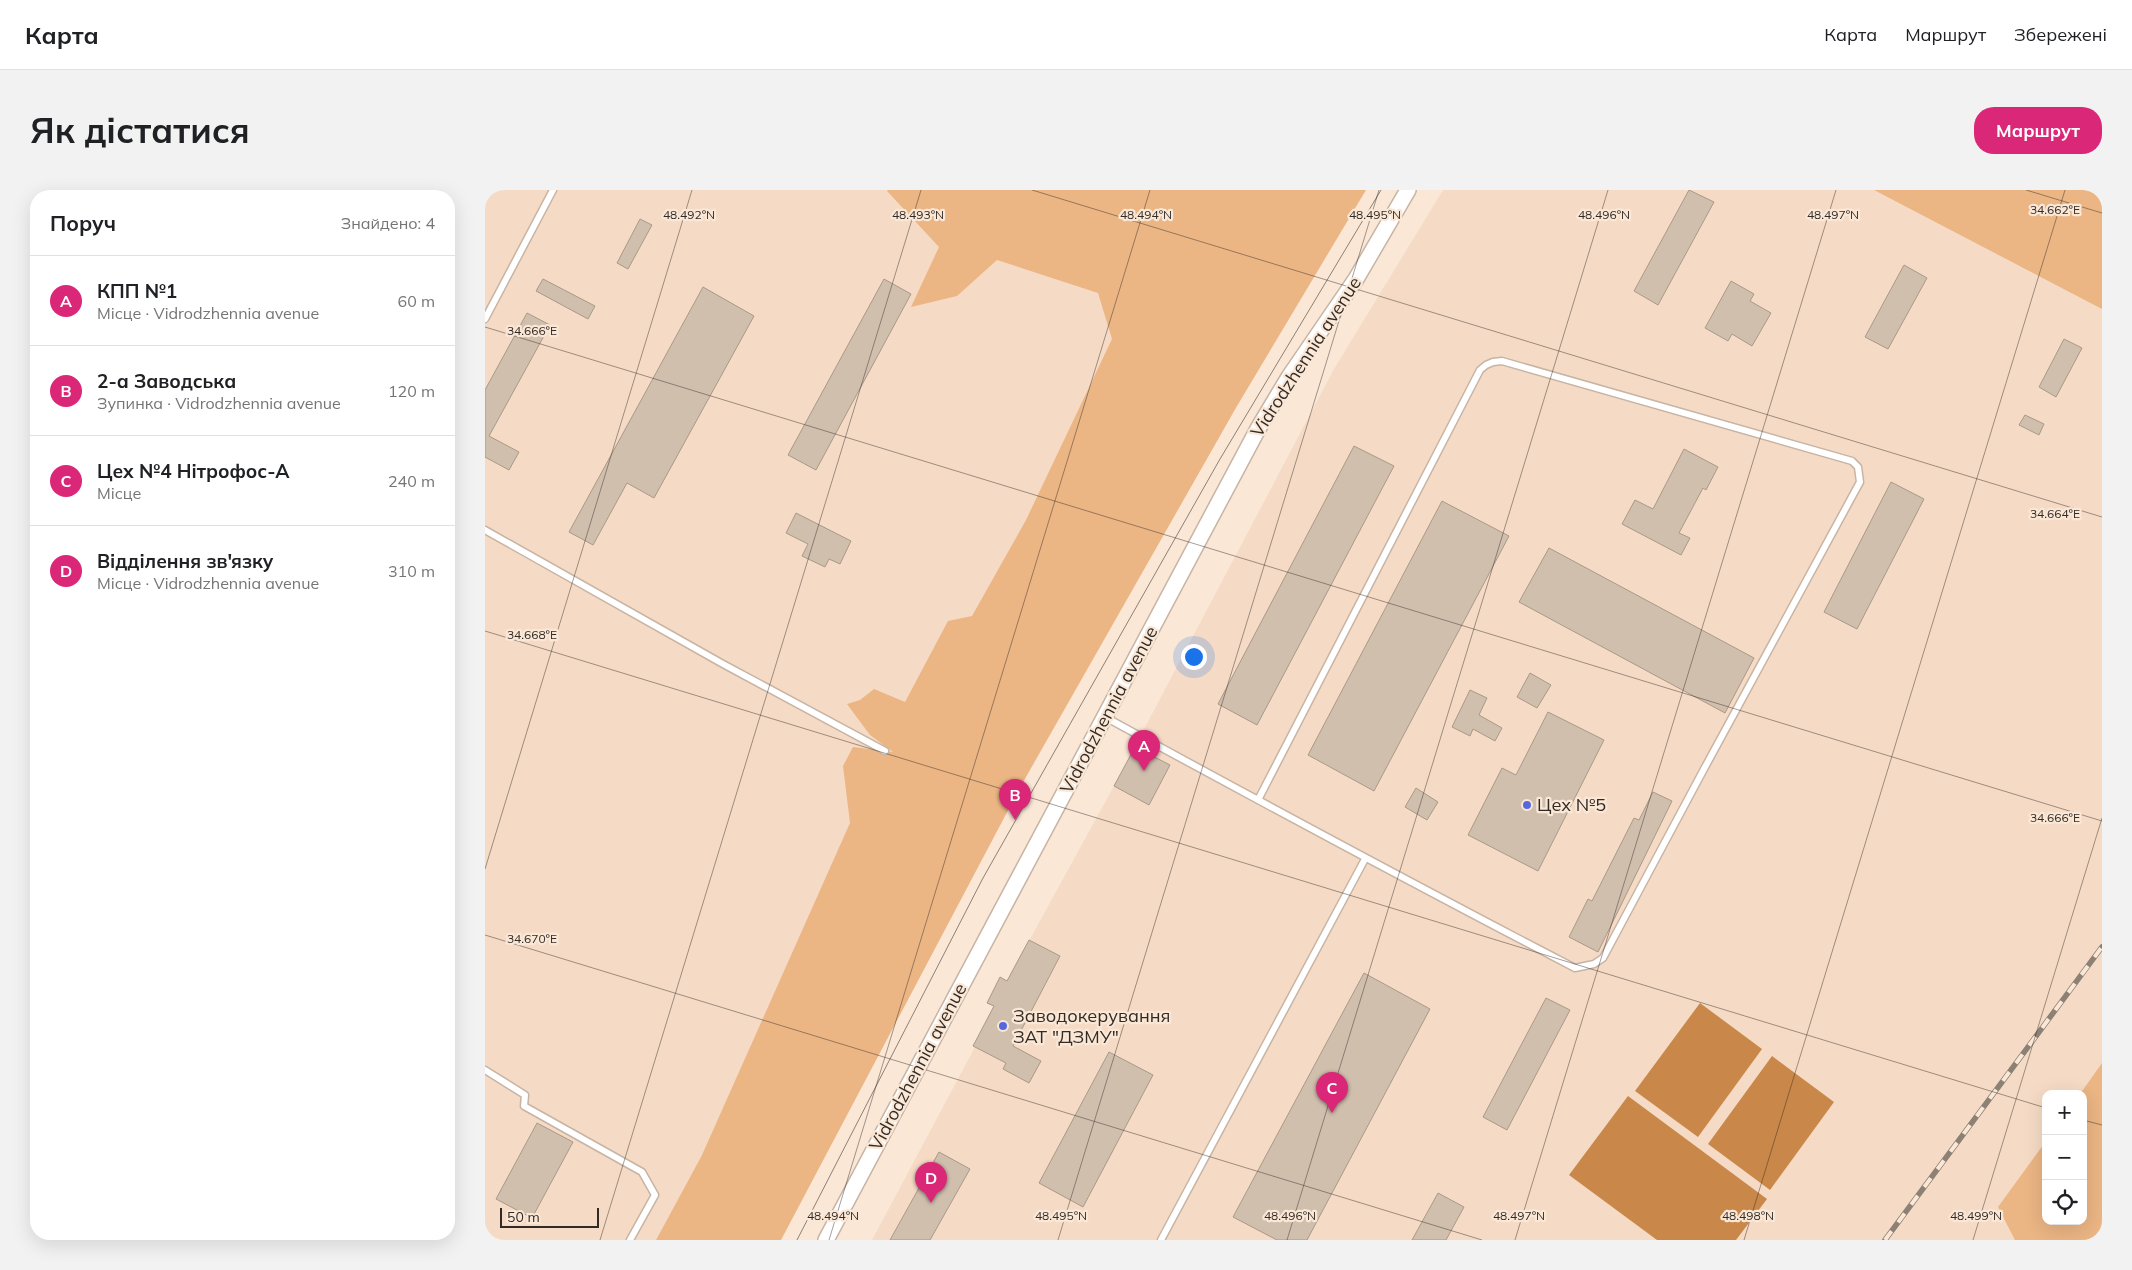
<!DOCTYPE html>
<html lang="uk">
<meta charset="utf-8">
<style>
body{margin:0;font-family:Mulish,sans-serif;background:#f2f2f2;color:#202124}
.controls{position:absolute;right:15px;bottom:15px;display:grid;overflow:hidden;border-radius:10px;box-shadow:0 5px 20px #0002}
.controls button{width:45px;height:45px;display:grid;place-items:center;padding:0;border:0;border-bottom:1px solid #e0e0e0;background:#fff;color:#202124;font:25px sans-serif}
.scale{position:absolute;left:15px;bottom:12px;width:99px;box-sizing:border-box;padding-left:5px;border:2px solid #322b25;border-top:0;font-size:14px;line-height:18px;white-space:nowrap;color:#322b25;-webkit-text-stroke:4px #fae7d6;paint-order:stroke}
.you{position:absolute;left:708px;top:466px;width:18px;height:18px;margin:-12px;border:4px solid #fff;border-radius:50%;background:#1a73e8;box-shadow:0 0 0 8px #1a73e833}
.badge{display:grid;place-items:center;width:32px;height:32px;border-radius:50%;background:#db2777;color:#fff;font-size:16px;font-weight:700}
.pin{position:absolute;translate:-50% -41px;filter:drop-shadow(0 1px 2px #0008)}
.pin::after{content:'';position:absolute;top:26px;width:18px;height:15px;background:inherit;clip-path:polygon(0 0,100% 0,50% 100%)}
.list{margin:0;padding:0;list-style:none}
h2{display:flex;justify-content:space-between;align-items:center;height:65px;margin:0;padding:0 20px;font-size:21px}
h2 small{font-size:16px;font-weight:400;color:#757577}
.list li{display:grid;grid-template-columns:32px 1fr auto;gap:15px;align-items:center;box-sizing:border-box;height:90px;padding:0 20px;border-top:1px solid #e0e0e0}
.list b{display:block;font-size:19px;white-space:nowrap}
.list p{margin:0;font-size:16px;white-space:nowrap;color:#757577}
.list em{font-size:16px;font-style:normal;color:#757577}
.icon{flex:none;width:28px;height:28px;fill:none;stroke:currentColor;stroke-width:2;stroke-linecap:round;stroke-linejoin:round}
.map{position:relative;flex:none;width:1617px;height:1050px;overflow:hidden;border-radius:20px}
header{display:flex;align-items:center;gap:30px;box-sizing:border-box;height:70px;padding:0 25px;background:#fff;border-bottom:1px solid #e0e0e0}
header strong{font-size:24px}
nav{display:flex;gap:28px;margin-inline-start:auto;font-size:18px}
.intro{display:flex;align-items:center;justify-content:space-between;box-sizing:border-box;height:120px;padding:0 30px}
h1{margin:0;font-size:35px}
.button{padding:12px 22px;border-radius:20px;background:#db2777;color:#fff;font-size:18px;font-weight:700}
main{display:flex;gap:30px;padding:0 30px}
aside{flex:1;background:#fff;border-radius:20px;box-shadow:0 5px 20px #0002}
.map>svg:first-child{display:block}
.built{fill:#f5dbc5;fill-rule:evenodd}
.green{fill:#ebb584}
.water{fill:#c98849}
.building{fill:#d1bfae;stroke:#aa9888}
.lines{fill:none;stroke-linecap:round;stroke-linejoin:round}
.service-casing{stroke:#c7b4a4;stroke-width:9}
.tertiary-casing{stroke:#c7b4a4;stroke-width:18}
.service{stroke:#fff;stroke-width:6}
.tertiary{stroke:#fff;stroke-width:15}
.tram{stroke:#8d8075;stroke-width:1}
.rail-casing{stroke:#8d8075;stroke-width:5.5}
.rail{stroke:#fae7d6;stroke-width:4;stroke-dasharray:11;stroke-linecap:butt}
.ticks{fill:none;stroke:#322b25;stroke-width:1;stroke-opacity:0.45}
.poi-dot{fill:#5768df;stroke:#fae7d6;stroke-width:2}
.labels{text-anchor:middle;stroke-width:4.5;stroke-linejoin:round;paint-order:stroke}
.street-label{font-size:18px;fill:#322b25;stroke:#fae7d6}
.poi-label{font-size:18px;fill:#322b25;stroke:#fae7d6;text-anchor:start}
.ticks-label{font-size:12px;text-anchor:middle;fill:#322b25;stroke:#fae7d6;stroke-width:4.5;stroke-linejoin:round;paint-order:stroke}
</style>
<header>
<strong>Карта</strong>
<nav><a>Карта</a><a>Маршрут</a><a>Збережені</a></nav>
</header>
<div class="intro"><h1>Як дістатися</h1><a class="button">Маршрут</a></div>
<main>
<aside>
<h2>Поруч<small>Знайдено: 4</small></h2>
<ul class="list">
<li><span class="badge">A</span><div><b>КПП №1</b><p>Місце · Vidrodzhennia avenue</p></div><em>60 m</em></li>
<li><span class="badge">B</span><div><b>2-а Заводська</b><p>Зупинка · Vidrodzhennia avenue</p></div><em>120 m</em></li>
<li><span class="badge">C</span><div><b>Цех №4 Нітрофос-А</b><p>Місце</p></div><em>240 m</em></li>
<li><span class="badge">D</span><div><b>Відділення зв'язку</b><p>Місце · Vidrodzhennia avenue</p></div><em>310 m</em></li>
</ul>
</aside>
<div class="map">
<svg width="1617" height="1050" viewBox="0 0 1617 1050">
<rect width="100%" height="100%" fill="#fae7d6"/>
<!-- built -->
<g class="built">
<polygon points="0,0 795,0 217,965 171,1050 0,1050"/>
<path d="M958,0H1617V1050H387L490,857L488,856L509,817L502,813L515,787L522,791L629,596L849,179ZM1561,904H1598V1031H1561Z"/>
</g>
<!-- green -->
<g class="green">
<polygon points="403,0 881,0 752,216 537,594 296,1050 171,1050 217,965 365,633 358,576 368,557 408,562 385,545 362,514 375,510 389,499 420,512 463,431 487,426 541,330 627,149 613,103 512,70 472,106 426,117 454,57 402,1"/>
<polygon points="1389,0 1617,0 1617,119"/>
<polygon points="1617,873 1617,1050 1530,1050 1513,1017 1561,951 1561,1031 1598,1031 1598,904 1595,904"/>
</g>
<!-- water -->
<g class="water">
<polygon points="1215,813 1277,859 1213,947 1150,901"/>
<polygon points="1287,866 1349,912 1285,1000 1223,954"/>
<polygon points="1143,906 1282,1009 1251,1050 1172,1050 1084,985"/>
</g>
<!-- building -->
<g class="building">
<polygon points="1204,0 1229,12 1173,115 1149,101"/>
<polygon points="155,29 167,35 143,79 132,73"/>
<polygon points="1419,75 1442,88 1403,159 1380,147"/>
<polygon points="58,89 110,116 103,129 51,101"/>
<polygon points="399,89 426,104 331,280 303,265"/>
<polygon points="1246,91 1269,104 1265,111 1286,123 1267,156 1247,144 1243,151 1220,138"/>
<polygon points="218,97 269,126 169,308 142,293 108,355 84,342"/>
<polygon points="42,123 65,135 4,246 34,262 24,280 0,267 0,200"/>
<polygon points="1579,149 1597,158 1571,207 1554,197"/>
<polygon points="1540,225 1559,234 1554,245 1534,235"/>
<polygon points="869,256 909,276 772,535 733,514"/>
<polygon points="1199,259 1233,277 1221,300 1218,298 1194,343 1205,348 1196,365 1137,334 1150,310 1168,319"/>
<polygon points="1406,292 1439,309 1372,439 1339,422"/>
<polygon points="957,311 1024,346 889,601 823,565"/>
<polygon points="311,323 366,351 355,374 344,369 340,377 317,366 323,354 301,343"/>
<polygon points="1064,358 1269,468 1240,523 1034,412"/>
<polygon points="1045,483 1066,495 1052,518 1032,507"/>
<polygon points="985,500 1002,508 994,525 1017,538 1010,551 988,539 985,546 967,537"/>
<polygon points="1063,522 1119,550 1053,681 983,645 1017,578 1031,585"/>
<polygon points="650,557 685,575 664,615 629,596"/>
<polygon points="931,598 953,612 942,630 920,617"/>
<polygon points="1168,602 1187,611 1113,762 1084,747 1103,709 1107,711 1149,628 1154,630"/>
<polygon points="544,750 575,766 528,856 556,871 544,893 518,879 521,873 488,856 509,816 502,813 515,787 522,791"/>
<polygon points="879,783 945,819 822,1050 792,1050 748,1027"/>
<polygon points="1061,808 1085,820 1022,940 998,927"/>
<polygon points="624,862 668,885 598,1017 554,993"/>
<polygon points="52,933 88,952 47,1028 11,1009"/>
<polygon points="454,962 485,979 445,1050 405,1050"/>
<polygon points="953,1003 979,1017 961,1050 927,1050"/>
</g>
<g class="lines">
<!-- service casing -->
<g class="service-casing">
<g id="service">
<polyline points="0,129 68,0"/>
<polyline points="0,340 238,474 400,561"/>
<path d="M620,527C776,612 932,696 1090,778L1109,774L1118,768L1219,579L1375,292L1373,277L1367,271L1017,171L1008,172L1001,175L995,180L773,610"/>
<polyline points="0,880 40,905 39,916 157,982 170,1005 145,1050"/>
<polyline points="676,1050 880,669"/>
</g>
</g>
<!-- tertiary casing -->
<g class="tertiary-casing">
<polyline id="tertiary" points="341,1050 774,237 804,187 871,89 923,0"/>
</g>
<!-- service -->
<use href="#service" class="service"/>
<!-- tertiary -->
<use href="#tertiary" class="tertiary"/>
<!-- tram -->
<polyline class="tram" points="312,1050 498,688 735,269 896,0"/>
<!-- rail casing -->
<g class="rail-casing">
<polyline id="rail" points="1400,1050 1617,757"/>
</g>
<!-- rail -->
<use href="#rail" class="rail"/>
</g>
<!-- ticks -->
<path class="ticks" d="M547,0L1617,327M1541,0L1617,23M0,137L1617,631M0,441L1561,918M0,679L207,0M0,745L997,1050M1598,930L1617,935M0,1049L2,1050M115,1050L436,0M344,1050L665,0M573,1050L894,0M802,1050L1123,0M1030,1050L1351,0M1259,1050L1580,0M1488,1050L1617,628"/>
<!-- markers -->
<g class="poi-dot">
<circle cx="1042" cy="615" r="5"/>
<circle cx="518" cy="836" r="5"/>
</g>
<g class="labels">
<!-- street labels -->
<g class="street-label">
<text transform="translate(821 167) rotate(-57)" y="6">Vidrodzhennia avenue</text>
<text transform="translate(624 520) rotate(-62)" y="6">Vidrodzhennia avenue</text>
<text transform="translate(433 877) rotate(-62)" y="6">Vidrodzhennia avenue</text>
</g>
<!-- poi labels -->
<g class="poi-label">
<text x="1052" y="621">Цех №5</text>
<text x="528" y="832">Заводокерування<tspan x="528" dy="21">ЗАТ "ДЗМУ"</tspan></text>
</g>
</g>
<g class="ticks-label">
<text x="1570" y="24">34.662°E</text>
<text x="204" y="29">48.492°N</text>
<text x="433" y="29">48.493°N</text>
<text x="661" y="29">48.494°N</text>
<text x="890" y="29">48.495°N</text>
<text x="1119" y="29">48.496°N</text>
<text x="1348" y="29">48.497°N</text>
<text x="47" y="145">34.666°E</text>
<text x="1570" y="328">34.664°E</text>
<text x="47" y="449">34.668°E</text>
<text x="1570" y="632">34.666°E</text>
<text x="47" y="753">34.670°E</text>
<text x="348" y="1030">48.494°N</text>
<text x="576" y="1030">48.495°N</text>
<text x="805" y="1030">48.496°N</text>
<text x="1034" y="1030">48.497°N</text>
<text x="1263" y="1030">48.498°N</text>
<text x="1491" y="1030">48.499°N</text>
</g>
</svg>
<div class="controls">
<button>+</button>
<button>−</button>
<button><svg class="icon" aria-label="locate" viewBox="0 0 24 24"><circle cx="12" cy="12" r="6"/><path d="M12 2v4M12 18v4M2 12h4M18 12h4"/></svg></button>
</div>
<div class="scale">50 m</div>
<div class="you"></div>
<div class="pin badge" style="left:659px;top:581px">A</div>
<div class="pin badge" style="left:530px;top:630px">B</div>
<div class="pin badge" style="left:847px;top:923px">C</div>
<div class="pin badge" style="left:446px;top:1013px">D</div>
</div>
</main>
